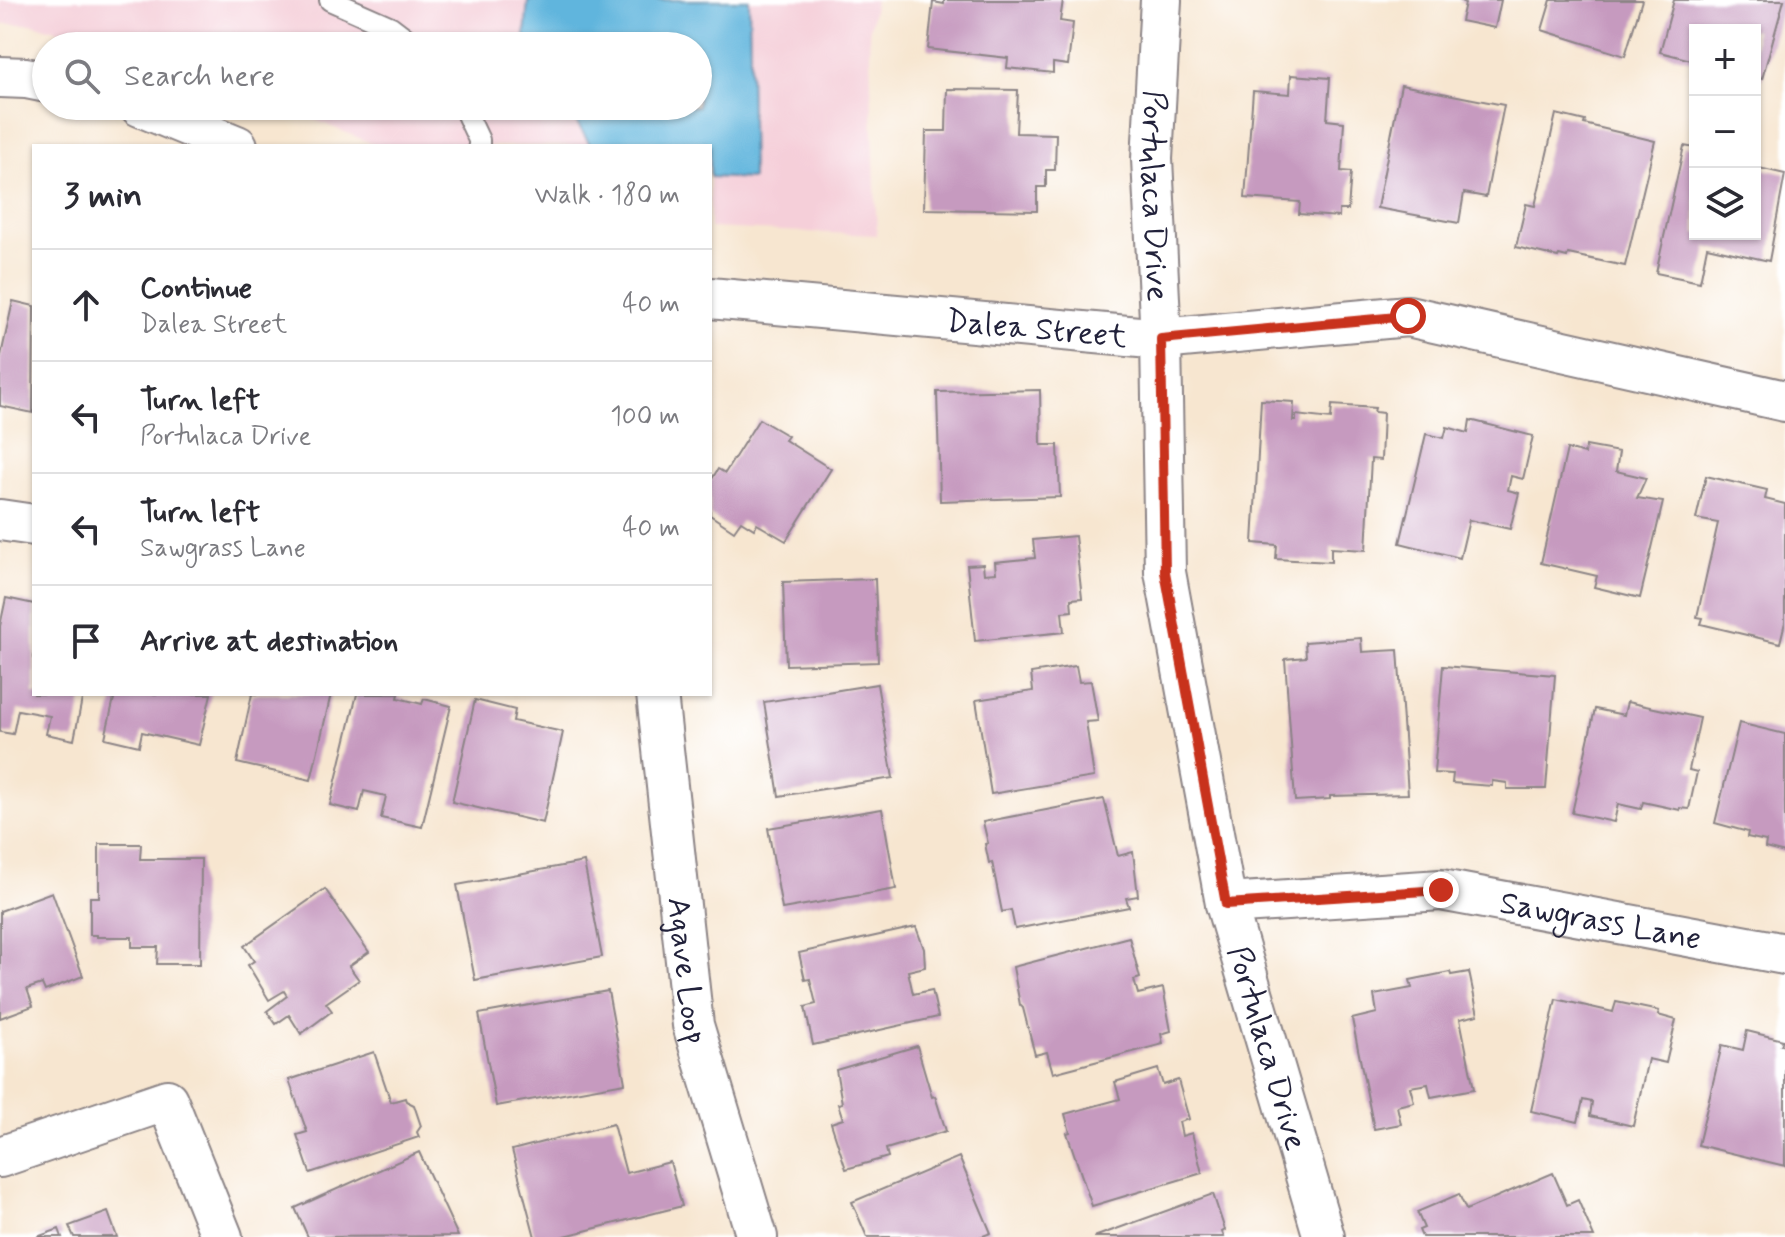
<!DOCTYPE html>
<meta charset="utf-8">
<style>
body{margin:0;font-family:Mynerve,sans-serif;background:#f2f2f3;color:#2b2b33}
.controls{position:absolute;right:24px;top:24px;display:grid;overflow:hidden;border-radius:0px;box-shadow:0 2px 6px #0004}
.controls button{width:72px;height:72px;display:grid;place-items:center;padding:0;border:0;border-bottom:2px solid #e1e1e2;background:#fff;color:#2b2b33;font:40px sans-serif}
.stop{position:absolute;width:24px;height:24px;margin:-18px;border:6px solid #c8321e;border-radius:50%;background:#fff}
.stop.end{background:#c8321e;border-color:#fff;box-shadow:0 2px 8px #0008}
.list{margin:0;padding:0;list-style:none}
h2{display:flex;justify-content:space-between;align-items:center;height:104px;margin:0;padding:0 32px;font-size:34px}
h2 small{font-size:26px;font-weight:400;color:#7c7c81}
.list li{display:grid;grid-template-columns:52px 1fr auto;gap:24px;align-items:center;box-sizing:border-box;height:112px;padding:0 32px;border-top:2px solid #e1e1e2}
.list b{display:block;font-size:30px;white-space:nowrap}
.list p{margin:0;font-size:26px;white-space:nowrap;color:#7c7c81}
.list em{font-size:26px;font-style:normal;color:#7c7c81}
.icon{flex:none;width:44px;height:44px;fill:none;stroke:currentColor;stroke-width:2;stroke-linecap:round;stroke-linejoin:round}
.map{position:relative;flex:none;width:1785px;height:1237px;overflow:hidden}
.search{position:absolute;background:#fff;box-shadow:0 2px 6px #0004;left:32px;top:32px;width:680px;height:88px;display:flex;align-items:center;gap:20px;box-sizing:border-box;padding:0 28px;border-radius:44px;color:#7c7c81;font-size:30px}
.panel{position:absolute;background:#fff;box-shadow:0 2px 6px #0004;left:32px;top:144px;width:680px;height:552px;border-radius:0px}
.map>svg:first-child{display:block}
.built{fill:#f5cfd9}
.water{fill:#61b5dd;stroke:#426c8c;stroke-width:2}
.building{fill:#c69abf}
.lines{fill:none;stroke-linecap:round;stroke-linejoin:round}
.service-casing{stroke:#8c8486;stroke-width:24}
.minor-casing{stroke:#8c8486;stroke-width:44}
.service{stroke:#fff;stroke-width:20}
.minor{stroke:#fff;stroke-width:40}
.route{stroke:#c8321e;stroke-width:10}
.labels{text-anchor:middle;stroke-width:6;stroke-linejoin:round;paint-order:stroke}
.street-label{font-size:32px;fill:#22223b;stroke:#fff}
</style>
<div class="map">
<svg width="1785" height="1237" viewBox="0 0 1785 1237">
<rect width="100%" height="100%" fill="#fff"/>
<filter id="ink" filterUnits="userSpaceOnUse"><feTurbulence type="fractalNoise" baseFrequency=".0125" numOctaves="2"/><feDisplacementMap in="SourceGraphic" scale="16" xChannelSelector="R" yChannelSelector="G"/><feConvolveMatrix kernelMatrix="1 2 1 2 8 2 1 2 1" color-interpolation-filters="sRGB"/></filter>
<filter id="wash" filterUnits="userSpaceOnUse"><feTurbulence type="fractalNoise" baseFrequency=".006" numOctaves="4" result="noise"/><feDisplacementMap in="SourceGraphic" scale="32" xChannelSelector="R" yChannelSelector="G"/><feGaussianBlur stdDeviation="1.8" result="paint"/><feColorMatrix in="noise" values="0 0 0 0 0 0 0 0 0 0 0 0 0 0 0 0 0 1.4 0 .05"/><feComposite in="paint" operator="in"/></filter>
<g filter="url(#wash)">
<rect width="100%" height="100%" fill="#f7e6d0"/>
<!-- built -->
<polygon class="built" points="0,0 875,0 869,33 877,235 710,228 710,146 378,146 282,106 698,106 698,46 121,46 32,24 0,24"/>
<!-- water -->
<polygon class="water" points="528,0 749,0 752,179 710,177 710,146 591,146 567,106 698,106 698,46 531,46 525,36"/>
<g id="blocks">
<!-- building -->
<g class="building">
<polygon points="944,0 1063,0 1060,21 1073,23 1068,65 1053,63 1053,73 1007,68 1008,58 928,49 933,2 944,4"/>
<polygon points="1459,0 1501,0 1495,28 1461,21 1465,3"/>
<polygon points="1551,0 1642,0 1625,56 1542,30"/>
<polygon points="1674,0 1784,0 1762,79 1755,77 1755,30 1695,30 1695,61 1660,52"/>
<polygon points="1291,75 1330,78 1327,120 1344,122 1341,171 1351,172 1348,210 1339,210 1339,217 1299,214 1300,202 1245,198 1253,91 1290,94"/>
<polygon points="1401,85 1504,105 1486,197 1464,193 1459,223 1377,208"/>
<polygon points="947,89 1018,90 1016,133 1056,134 1055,170 1046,170 1046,187 1037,187 1037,211 924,209 926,131 946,131"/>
<polygon points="1556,114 1585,121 1584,124 1655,141 1625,266 1568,254 1567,257 1559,255 1558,257 1516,247 1526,204 1535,206"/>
<polygon points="1684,146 1695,148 1695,234 1755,234 1755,167 1785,174 1769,261 1707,247 1700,282 1656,273"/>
<polygon points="13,301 34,306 33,413 0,406 0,360"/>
<polygon points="1040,390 1041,445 1058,445 1060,497 940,501 937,392"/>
<polygon points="1261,400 1294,402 1293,421 1296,421 1296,415 1331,419 1332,405 1375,408 1374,412 1383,413 1381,460 1371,459 1366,550 1331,548 1331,562 1276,559 1277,545 1253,543"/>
<polygon points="759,419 788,436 785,440 831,469 786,541 757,524 754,529 741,521 734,531 710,515 710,482 718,469 725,473"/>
<polygon points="1470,420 1533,436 1523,479 1511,476 1508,490 1519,493 1510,529 1469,520 1460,558 1400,543 1426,434 1444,438 1447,427 1468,433"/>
<polygon points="1586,446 1619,452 1616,471 1646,478 1637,498 1663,502 1640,598 1594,587 1597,576 1541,563 1567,449 1585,454"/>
<polygon points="1706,476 1767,490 1765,499 1785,504 1785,622 1780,643 1701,624 1703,618 1697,617 1718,523 1696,519"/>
<polygon points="1075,536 1082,598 1071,599 1072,611 1062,612 1064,632 975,641 967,565 983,564 984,574 996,573 995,562 1035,558 1033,540"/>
<polygon points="875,579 878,662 786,665 783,582"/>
<polygon points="6,598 34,604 34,694 83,694 74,740 46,734 50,716 18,710 13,734 0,732 0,626"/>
<polygon points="1361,638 1362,652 1398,650 1408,794 1330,796 1330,799 1295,801 1285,659 1306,657 1305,642"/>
<polygon points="1076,666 1079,682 1091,681 1098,721 1086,722 1094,777 991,794 976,700 1033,691 1031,673"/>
<polygon points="1443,666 1555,675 1546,789 1507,789 1507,783 1492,781 1492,786 1452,783 1453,774 1434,773"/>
<polygon points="877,684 893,778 779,796 764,702"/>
<polygon points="115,694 211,694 199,745 142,732 139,746 105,738"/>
<polygon points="252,694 331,694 311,780 237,763"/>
<polygon points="357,694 399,694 398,698 422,704 424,699 451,706 422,827 381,818 386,796 364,791 359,812 330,805"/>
<polygon points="475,700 515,710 513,721 563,732 543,823 452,802"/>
<polygon points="1627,702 1700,718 1689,770 1697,772 1689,809 1680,808 1680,810 1643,802 1641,809 1618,804 1614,822 1572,813 1595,709 1624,715"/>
<polygon points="1739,723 1785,734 1785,853 1765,848 1766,841 1747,837 1748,832 1715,823"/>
<polygon points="1104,799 1118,856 1133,852 1138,896 1126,898 1129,907 1015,929 1011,910 1002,912 992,862 989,863 985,844 988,843 983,822"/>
<polygon points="882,809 896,889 782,909 768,828"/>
<polygon points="99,844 141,844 140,859 201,859 200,964 157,964 158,947 132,947 132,937 97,937 97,935 90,935 90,897 99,897"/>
<polygon points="584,862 602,957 475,980 457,885"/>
<polygon points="325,889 369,952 349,966 359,980 326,1003 332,1011 301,1034 289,1015 276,1024 267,1011 287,996 284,991 269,1000 248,965 254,961 244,946"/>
<polygon points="52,892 83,976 45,991 42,984 27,989 33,1006 0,1018 0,911"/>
<polygon points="916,927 924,949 925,967 908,971 913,994 932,990 938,1017 813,1045 805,1007 816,1004 810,979 805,980 799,953"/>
<polygon points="1129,937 1140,978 1134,980 1138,994 1163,988 1171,1031 1161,1034 1163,1044 1053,1073 1047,1052 1035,1055 1023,1008 1020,1005 1013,967"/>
<polygon points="1450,972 1451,975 1469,972 1478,1015 1460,1019 1474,1089 1431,1097 1428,1084 1410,1087 1414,1102 1397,1106 1401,1124 1374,1129 1352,1019 1377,1013 1374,995 1412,988 1410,980"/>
<polygon points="608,991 625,1083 496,1106 479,1014"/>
<polygon points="1556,999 1613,1012 1616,1002 1659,1011 1658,1015 1676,1020 1666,1063 1648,1059 1633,1126 1590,1116 1592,1102 1583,1100 1578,1122 1531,1111"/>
<polygon points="1747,1031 1783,1040 1781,1045 1785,1045 1785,1166 1698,1145 1722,1045 1743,1050"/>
<polygon points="917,1046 932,1097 935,1096 946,1131 886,1149 888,1157 846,1169 831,1123 843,1119 838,1104 842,1103 836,1070"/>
<polygon points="374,1052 391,1102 405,1098 406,1101 414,1105 421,1126 417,1132 419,1137 310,1173 297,1135 307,1132 289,1080"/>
<polygon points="1158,1069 1163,1085 1178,1080 1189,1119 1179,1122 1182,1136 1192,1133 1202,1173 1092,1206 1067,1133 1070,1132 1065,1114 1120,1099 1115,1082"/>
<polygon points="613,1124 626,1173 670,1162 682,1206 561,1237 535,1237 512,1150"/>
<polygon points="419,1152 458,1236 308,1237 295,1208"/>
<polygon points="959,1157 991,1233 980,1237 867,1237 852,1202"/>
<polygon points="1553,1173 1567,1205 1578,1200 1594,1237 1422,1237 1419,1230 1424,1228 1417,1212 1459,1194 1466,1210"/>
<polygon points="1213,1194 1225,1230 1222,1232 1224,1237 1094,1237"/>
<polygon points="108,1212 117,1237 74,1237 69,1226"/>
<polygon points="59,1229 62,1237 37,1237"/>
</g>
</g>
</g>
<g filter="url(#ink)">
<use href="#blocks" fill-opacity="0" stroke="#8c8486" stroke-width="2"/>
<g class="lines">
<!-- service casing -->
<g class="service-casing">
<g id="service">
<polyline points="330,0 391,27 416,46"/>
<polyline points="463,106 479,140 479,146"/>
</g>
</g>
<!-- minor casing -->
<g class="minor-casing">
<g id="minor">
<path id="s1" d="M1161,0L1152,159L1161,339L1165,572L1226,904L1324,1237"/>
<polyline points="0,77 26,78 46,82"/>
<polyline points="140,106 237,146"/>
<path id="s2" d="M710,298L1161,339L1408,316L1785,401"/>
<polyline points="0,520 34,525"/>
<path id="s3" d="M657,694L693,1025L757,1237"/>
<path id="s4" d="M1226,904L1441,890L1785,954"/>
<polyline points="0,1157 167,1100 222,1237"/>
</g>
</g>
<!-- service -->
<use href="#service" class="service"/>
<!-- minor -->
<use href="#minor" class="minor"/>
</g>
</g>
<g class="lines" filter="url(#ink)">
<!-- route -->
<polyline class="route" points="1408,316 1161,339 1165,572 1226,904 1441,890"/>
</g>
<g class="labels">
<!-- street labels -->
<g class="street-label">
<text dy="11" stroke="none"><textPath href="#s1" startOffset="196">Portulaca Drive</textPath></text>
<text dy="11" stroke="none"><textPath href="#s2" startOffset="328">Dalea Street</textPath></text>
<text dy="11" stroke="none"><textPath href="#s4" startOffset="378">Sawgrass Lane</textPath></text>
<text dy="11" stroke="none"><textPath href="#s3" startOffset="278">Agave Loop</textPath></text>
<text dy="11" stroke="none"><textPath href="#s1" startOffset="1060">Portulaca Drive</textPath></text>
</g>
</g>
</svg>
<div class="controls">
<button>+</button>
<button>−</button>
<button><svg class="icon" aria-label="layers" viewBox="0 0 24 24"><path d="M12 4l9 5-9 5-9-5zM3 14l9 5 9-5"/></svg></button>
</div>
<div class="stop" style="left:1408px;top:316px"></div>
<div class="stop end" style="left:1441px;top:890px"></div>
<div class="search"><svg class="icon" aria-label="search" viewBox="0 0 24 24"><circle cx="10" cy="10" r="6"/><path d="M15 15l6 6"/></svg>Search here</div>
<section class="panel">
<h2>3 min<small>Walk · 180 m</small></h2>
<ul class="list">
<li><svg class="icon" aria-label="ahead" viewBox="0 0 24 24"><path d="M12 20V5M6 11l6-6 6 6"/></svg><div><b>Continue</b><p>Dalea Street</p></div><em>40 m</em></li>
<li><svg class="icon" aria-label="left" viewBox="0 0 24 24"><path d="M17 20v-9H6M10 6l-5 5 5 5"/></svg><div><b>Turn left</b><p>Portulaca Drive</p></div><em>100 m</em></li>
<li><svg class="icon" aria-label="left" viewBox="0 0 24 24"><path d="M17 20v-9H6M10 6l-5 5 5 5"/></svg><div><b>Turn left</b><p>Sawgrass Lane</p></div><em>40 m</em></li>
<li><svg class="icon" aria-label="arrive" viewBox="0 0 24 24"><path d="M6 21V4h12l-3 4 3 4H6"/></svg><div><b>Arrive at destination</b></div></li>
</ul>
</section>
</div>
